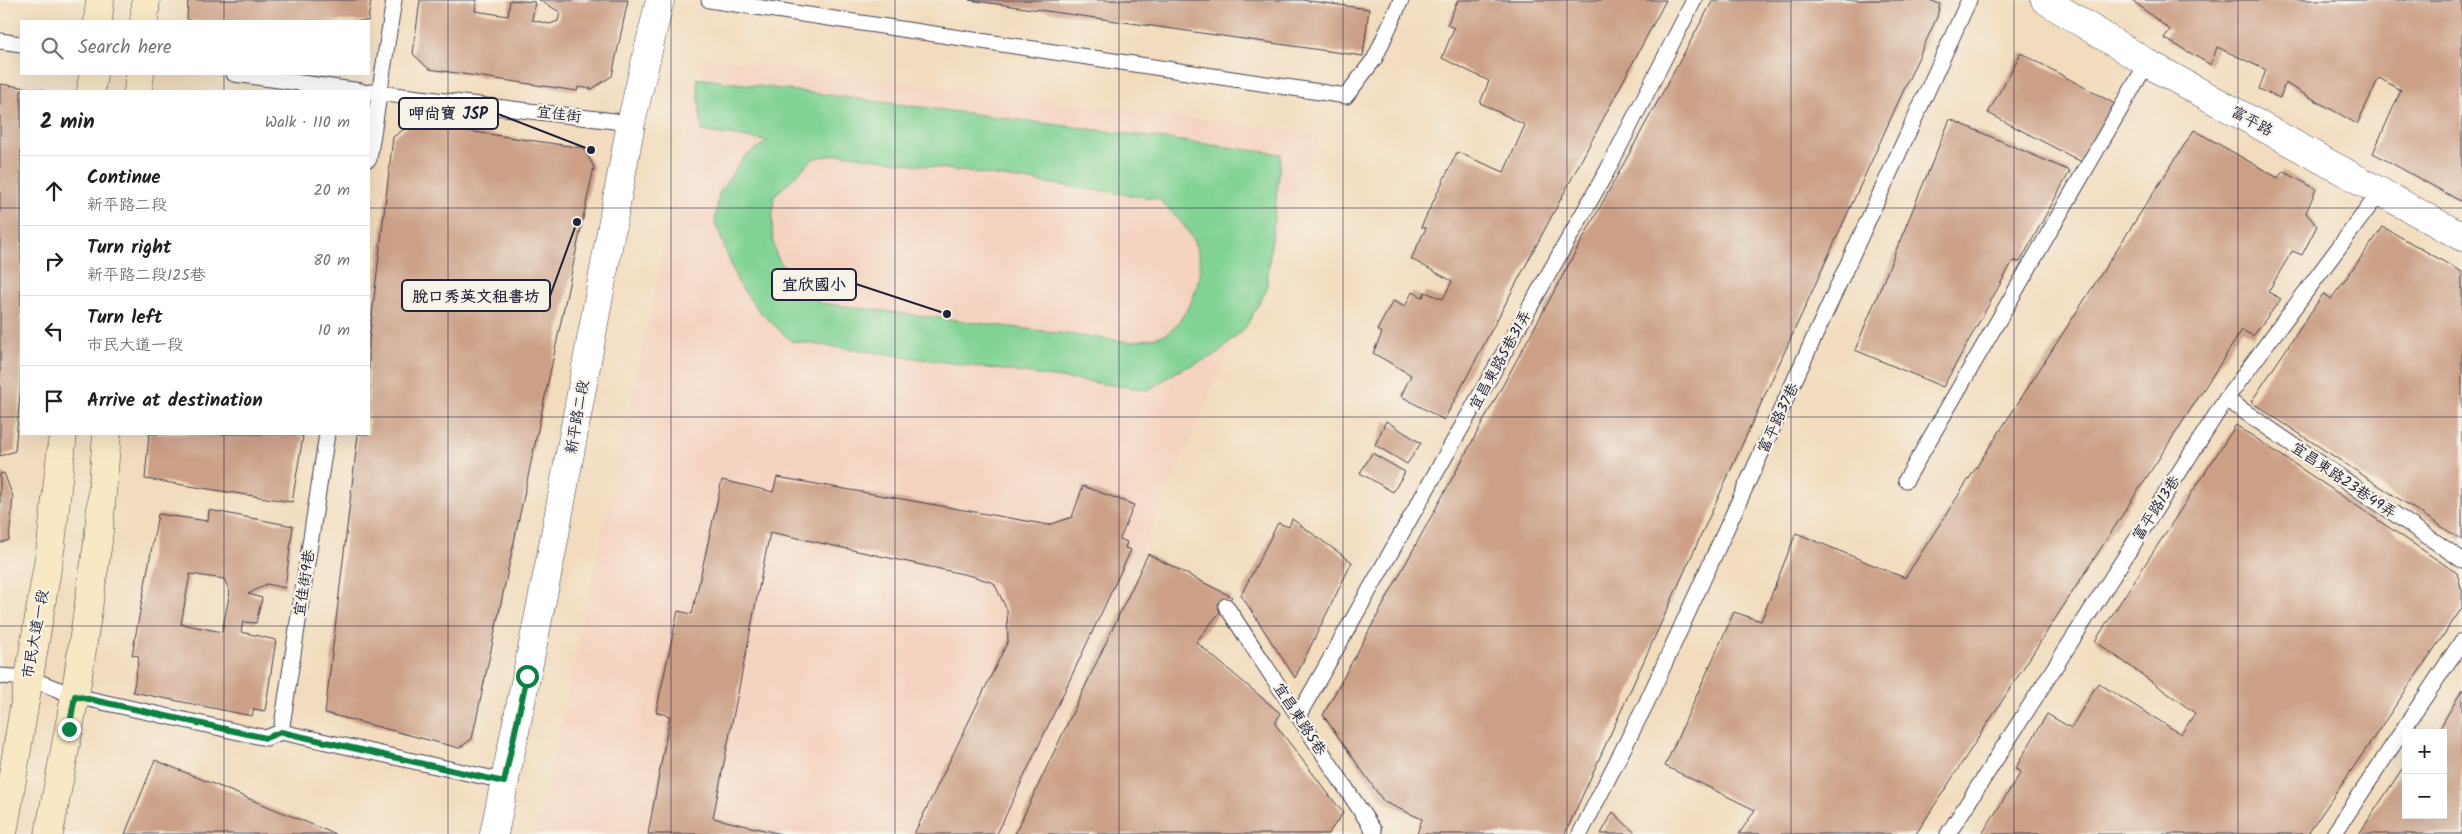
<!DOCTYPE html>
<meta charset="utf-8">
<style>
body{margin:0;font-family:Kalam,"LXGW WenKai TC",sans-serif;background:#f6f6f6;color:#202124}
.controls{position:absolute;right:15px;bottom:15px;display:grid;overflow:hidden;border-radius:0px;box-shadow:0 5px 20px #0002}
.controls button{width:45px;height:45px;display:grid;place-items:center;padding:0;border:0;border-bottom:1px solid #e0e0e0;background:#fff;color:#202124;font:25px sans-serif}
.stop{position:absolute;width:15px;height:15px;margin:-11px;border:4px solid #0b8043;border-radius:50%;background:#fff}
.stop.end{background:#0b8043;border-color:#fff;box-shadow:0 1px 5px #0008}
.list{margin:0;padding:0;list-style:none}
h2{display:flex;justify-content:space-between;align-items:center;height:65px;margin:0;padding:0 20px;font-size:21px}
h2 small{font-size:16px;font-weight:400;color:#757577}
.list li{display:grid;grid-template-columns:32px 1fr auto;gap:15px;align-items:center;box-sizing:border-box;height:70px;padding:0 20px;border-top:1px solid #e0e0e0}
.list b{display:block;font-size:19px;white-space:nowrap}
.list p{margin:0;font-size:16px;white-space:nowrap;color:#757577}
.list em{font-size:16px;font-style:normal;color:#757577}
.icon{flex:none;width:28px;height:28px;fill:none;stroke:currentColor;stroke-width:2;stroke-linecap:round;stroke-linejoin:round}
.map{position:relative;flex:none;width:2462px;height:834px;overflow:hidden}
.search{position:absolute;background:#fff;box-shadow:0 5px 20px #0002;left:20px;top:20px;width:350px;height:55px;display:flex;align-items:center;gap:12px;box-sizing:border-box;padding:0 18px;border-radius:0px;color:#757577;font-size:19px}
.panel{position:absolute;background:#fff;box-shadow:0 5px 20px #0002;left:20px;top:90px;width:350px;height:345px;border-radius:0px}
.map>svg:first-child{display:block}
.built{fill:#f4d3c0}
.green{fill:#82d395;stroke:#527a68;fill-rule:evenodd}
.building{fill:#cca087;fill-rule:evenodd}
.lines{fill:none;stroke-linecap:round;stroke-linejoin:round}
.lane-casing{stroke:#413e4e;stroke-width:17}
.street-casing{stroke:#413e4e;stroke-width:29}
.secondary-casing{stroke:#413e4e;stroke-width:29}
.lane{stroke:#fff;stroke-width:15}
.street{stroke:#fff;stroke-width:28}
.secondary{stroke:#f8e8c3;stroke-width:28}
.route{stroke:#0b8043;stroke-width:6}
.grid{fill:none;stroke:#22223b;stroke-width:1;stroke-opacity:0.55}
.labels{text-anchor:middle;stroke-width:4.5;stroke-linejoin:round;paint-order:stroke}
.street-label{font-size:15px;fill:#22223b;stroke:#f7f3e8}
.leader{fill:none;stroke:#22223b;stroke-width:2}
.callout-dot{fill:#22223b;stroke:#f7f3e8;stroke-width:2}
.callout{fill:#f7f3e8;stroke:#22223b;stroke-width:2}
.callout-label{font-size:16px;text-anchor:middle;font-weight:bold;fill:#22223b}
</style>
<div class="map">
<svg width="2462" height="834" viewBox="0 0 2462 834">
<rect width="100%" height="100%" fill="#f7f3e8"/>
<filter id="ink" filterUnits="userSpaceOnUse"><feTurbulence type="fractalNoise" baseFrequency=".02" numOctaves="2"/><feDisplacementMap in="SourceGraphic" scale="10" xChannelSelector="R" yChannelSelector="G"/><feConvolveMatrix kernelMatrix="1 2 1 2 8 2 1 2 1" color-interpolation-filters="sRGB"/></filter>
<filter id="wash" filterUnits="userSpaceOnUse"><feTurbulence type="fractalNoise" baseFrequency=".0096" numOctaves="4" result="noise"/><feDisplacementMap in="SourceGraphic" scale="20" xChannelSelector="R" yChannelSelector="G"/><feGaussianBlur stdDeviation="1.12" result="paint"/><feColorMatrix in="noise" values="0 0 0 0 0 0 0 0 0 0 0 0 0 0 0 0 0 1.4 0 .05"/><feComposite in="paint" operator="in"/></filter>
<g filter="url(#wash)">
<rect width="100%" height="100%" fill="#f2dcbd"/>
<!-- built -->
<polygon class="built" points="705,57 1321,134 1167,494 1007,834 537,834"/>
<!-- green -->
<path class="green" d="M697,78L1281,154L1266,291L1245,328L1216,355L1178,371L1148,390L791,341L759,311L738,283L715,222L719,193L744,157L768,141L702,131ZM842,154L1158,199C1194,232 1213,257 1189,306C1183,316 1175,330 1164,335C1154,339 1140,340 1130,342L820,303C807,291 782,270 776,254C770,235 773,215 774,196L814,158Z"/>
<g id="blocks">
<!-- building -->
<g class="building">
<polygon points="188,0 371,0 368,21 189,21 187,18"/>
<polygon points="420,0 477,0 475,11 508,16 510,0 535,2 532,20 550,24 558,21 560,12 539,0 628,0 612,76 592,89 578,87 577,91 429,69 413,54"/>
<polygon points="969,0 1302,0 1369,9 1363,56"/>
<polygon points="1458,0 1666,0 1444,420 1401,396 1411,375 1373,353 1382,333 1377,330 1393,301 1405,307 1412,292 1423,297 1425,292 1443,299 1452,281 1411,259 1426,228 1421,227 1457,152 1504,172 1525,125 1480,103 1489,81 1442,58 1454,28 1447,25"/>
<polygon points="1713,0 1929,0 1940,4 1937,17 1565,834 1417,834 1422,819 1384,802 1323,715"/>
<polygon points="2132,0 2462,0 2462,202 2373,153 2401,90 2379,78 2357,124 2285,83 2280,98 2259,89 2266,70 2217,47 2211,65 2164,38 2170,30"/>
<polygon points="2021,53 2115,104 2082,162 1988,113"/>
<polygon points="0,84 43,90 21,91 21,384 15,451 0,456"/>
<polygon points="1950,119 2070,171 2020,262 2013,261 1943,387 1855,350"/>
<polygon points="413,123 583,148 594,167 472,739 459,748 325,713 358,434 369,434 369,341 393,137"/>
<polygon points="2194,130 2278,178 2283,171 2316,189 2306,213 2317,226 2302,255 2292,251 2268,292 2281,299 2253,336 2242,330 1916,834 1739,834 1755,810 1665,766 1734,612 1761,621 1796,533 1905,578"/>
<polygon points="2383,227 2462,272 2462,540 2251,402 2323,294 2331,299"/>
<polygon points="1386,421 1421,443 1407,464 1375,445"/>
<polygon points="2236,425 2457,573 2462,591 2462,608 2308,834 1982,834 2021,772 2015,769 2047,714 2071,728 2098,683 2181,734 2195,713 2095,641"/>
<polygon points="149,434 289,434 303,436 292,502 145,479"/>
<polygon points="1372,453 1405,472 1393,492 1360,473"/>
<polygon points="4,473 13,497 9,540 0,543 0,474"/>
<polygon points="777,477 1049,525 1072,517 1083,486 1134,505 1120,539 1127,542 1125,548 1131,550 997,834 914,834 1008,641 1007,610 994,583 972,576 770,532 713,818 781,834 648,834 670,716 656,712 678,611 692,614 722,480 773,492"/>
<path d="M209,510L293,526L285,588L267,584L248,594L262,598L256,623L243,622L241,632L276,640L265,711L254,709L252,716L133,692L139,656L132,655L158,514L208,521ZM190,574L224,579L230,592L222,632L181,624Z"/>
<polygon points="1292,519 1352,562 1295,678 1241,595 1278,523 1289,527"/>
<polygon points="1148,554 1232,597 1196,642 1280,713 1275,724 1343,813 1328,834 1015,834"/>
<polygon points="2462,690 2462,834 2359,834 2406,763 2406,815 2443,815 2443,733 2437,733"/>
<polygon points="155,760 335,834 125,834"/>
<polygon points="1613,812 1636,834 1601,834"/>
</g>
</g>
</g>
<g filter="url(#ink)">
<use href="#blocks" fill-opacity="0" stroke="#413e4e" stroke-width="1"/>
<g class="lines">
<!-- lane casing -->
<g class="lane-casing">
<g id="lane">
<polyline points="709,0 1346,96 1375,58 1401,0"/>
<polyline points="0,41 21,44"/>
<polyline points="234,74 361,91"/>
<polyline points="369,92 631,123"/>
<polyline points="369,159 394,0"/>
<polyline points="2226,399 2462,560"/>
<polyline points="1906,480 2147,63"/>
<polyline points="1226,606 1374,831"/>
<polyline points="0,676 28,678 75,696 266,738 281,732 504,781"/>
<polyline points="1298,716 1607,171 1694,0"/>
<polyline points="281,732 327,434"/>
<polyline points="1580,834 1646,704 1969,0"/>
<polyline points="1948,834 2226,399 2380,192"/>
<polyline points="2334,834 2462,641"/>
</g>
</g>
<!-- street casing -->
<g class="street-casing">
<g id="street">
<polyline points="2045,0 2147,63 2462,237"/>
<polyline points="494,834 551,556 631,123 660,0"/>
</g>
</g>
<!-- secondary casing -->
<g class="secondary-casing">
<g id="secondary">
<polyline points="98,21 100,0"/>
<polyline points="144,21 146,0"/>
<polyline points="91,91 93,74"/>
<polyline points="138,91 140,74"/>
<polyline points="3,834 51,545 63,434"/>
<polyline points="49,834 75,696 98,542 107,434"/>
</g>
</g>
<!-- lane -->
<use href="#lane" class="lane"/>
<!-- street -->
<use href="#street" class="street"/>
<!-- secondary -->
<use href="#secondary" class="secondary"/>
</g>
</g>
<g class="lines" filter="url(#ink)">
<!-- route -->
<polyline class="route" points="69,729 75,696 266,738 281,732 504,782 527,676"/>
</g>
<!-- grid -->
<path class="grid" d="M224,0V21M448,0V834M671,0V834M895,0V834M1119,0V834M1343,0V834M1567,0V834M1791,0V834M2014,0V834M2238,0V834M224,74V91M0,208H21M369,208H2462M0,417H21M369,417H2462M224,434V834M0,626H2462"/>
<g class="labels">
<!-- street labels -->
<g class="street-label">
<text transform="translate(559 114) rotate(7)" y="5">宜佳街</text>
<text transform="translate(2252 121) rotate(29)" y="5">富平路</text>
<text transform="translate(1500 360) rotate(-61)" y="5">宜昌東路5巷31弄</text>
<text transform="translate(577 417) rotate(-80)" y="5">新平路二段</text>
<text transform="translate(1778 418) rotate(-65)" y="5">富平路37巷</text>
<text transform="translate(2344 480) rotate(34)" y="5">宜昌東路23巷49弄</text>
<text transform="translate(2156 508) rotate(-57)" y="5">富平路13巷</text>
<text transform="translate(304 583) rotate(-81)" y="5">宜佳街9巷</text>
<text transform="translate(35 634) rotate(-80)" y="5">市民大道一段</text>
<text transform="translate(1300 719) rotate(57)" y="5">宜昌東路5巷</text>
</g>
</g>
<!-- callouts -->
<path class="leader" d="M591 150L498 114M947 314L856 284M577 222L550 296"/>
<g class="callout-dot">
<circle cx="591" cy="150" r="5"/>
<circle cx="947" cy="314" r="5"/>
<circle cx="577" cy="222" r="5"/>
</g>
<g class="callout">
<rect x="399" y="98" width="99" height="31" rx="5"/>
<rect x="772" y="269" width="84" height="31" rx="5"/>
<rect x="402" y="280" width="148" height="31" rx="5"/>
</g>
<g class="callout-label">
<text x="448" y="119">呷尚寶 JSP</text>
<text x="814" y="290">宜欣國小</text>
<text x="476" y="302">脫口秀英文租書坊</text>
</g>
</svg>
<div class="controls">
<button>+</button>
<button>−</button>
</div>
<div class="stop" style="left:527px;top:676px"></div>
<div class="stop end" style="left:69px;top:729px"></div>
<div class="search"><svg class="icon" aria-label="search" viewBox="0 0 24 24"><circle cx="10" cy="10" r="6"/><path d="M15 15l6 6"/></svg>Search here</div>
<section class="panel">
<h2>2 min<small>Walk · 110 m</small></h2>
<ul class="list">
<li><svg class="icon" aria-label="ahead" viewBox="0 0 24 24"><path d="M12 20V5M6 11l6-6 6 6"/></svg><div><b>Continue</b><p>新平路二段</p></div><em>20 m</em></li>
<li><svg class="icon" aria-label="right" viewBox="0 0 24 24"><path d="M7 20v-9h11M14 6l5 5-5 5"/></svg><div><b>Turn right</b><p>新平路二段125巷</p></div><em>80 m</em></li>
<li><svg class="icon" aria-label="left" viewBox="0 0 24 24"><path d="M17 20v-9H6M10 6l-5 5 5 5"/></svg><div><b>Turn left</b><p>市民大道一段</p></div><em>10 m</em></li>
<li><svg class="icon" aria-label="arrive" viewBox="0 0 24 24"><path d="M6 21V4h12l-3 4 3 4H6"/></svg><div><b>Arrive at destination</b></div></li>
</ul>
</section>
</div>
